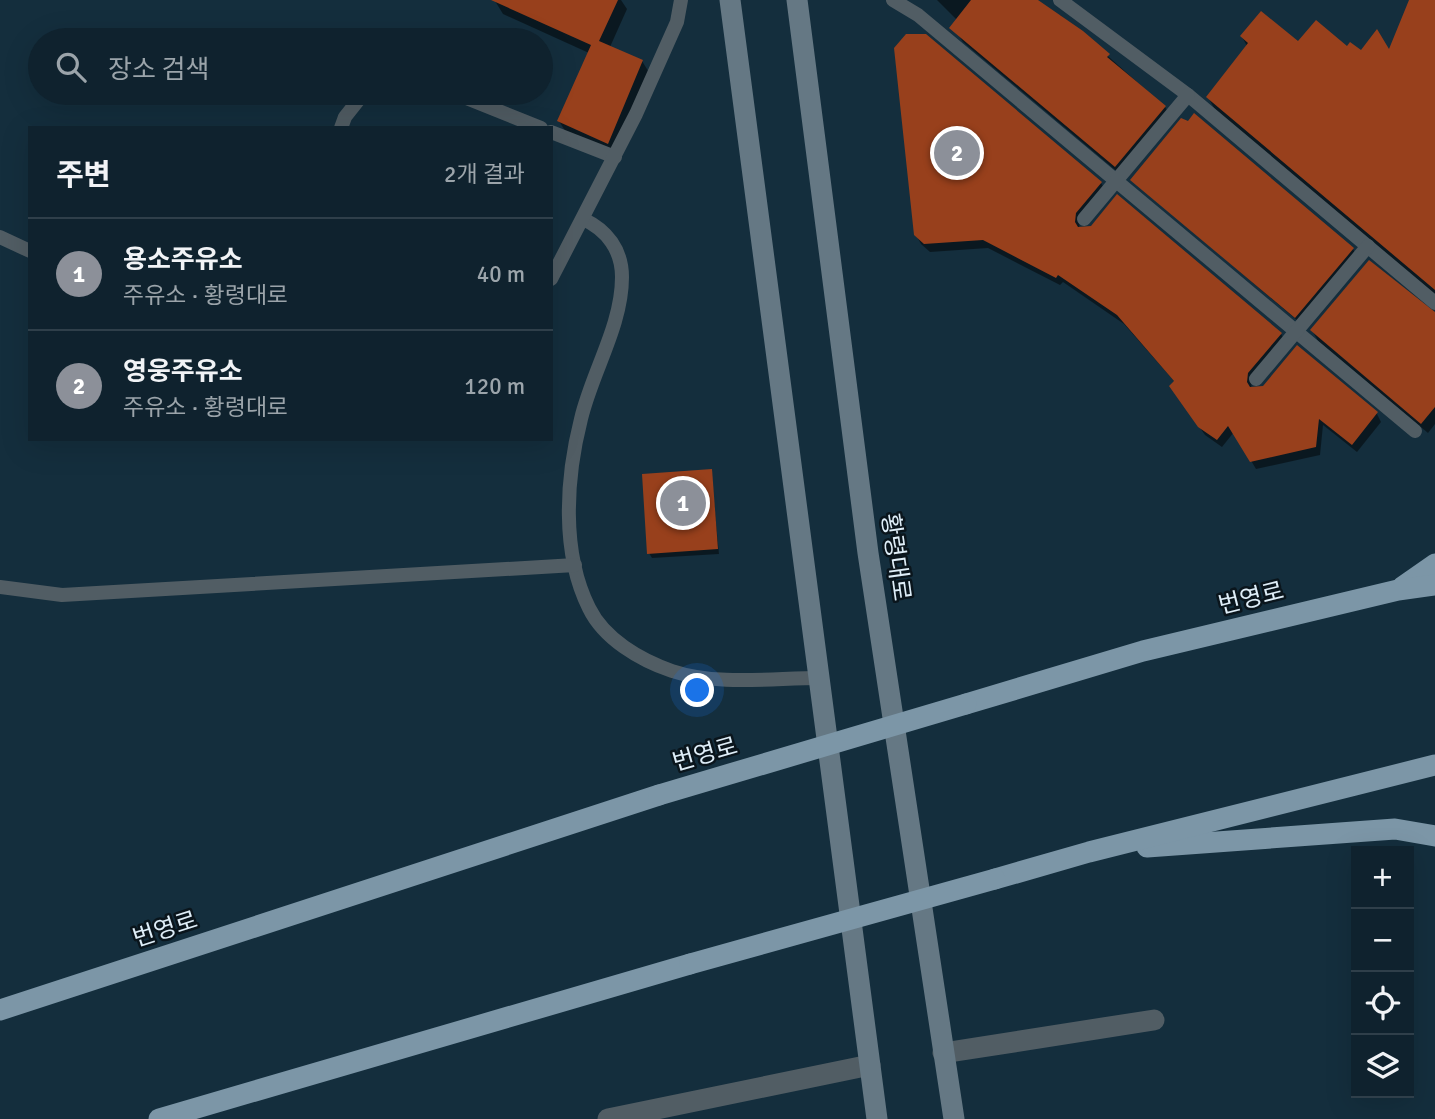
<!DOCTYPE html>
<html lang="ko">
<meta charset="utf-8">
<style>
body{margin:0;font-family:Signika,"Noto Sans KR",sans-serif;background:#1d2f3a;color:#f1f3f6}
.controls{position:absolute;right:21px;bottom:21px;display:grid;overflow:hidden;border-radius:0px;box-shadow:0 7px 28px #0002}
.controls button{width:63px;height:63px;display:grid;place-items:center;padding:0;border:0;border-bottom:2px solid #2f3f4a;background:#0f222e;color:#f1f3f6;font:35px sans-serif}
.you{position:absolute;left:698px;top:691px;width:24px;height:24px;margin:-18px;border:5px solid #fff;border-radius:50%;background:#1a73e8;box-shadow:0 0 0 10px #1a73e833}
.badge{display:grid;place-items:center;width:46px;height:46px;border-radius:50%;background:#8c9099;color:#fff;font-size:23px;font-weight:700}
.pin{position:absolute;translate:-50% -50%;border:4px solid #fff;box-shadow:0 2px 7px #0006}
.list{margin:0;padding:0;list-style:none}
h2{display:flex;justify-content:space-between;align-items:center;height:91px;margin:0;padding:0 28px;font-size:30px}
h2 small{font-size:23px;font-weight:400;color:#9ba4aa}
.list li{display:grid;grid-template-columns:46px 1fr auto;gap:21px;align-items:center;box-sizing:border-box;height:112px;padding:0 28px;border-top:2px solid #2f3f4a}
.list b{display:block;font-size:26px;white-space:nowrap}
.list p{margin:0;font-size:23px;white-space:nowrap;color:#9ba4aa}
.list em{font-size:23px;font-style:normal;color:#9ba4aa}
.icon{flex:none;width:38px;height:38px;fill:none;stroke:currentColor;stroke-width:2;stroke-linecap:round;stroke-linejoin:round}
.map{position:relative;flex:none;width:1435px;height:1119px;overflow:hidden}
.search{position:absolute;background:#0f222e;box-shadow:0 7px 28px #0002;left:28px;top:28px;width:525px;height:77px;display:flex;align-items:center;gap:18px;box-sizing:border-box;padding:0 24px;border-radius:38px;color:#9ba4aa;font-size:26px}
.panel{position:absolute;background:#0f222e;box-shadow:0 7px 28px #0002;left:28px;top:126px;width:525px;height:315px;border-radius:0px}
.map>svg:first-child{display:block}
.shadow{fill:#0007}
.building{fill:#98401c}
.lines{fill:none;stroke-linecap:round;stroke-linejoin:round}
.service{stroke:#515d64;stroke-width:14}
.minor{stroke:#515d64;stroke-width:21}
.secondary{stroke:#657884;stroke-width:21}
.trunk{stroke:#7c96a7;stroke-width:21}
.trunk-bridge{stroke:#7c96a7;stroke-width:21}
.labels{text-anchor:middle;stroke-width:5;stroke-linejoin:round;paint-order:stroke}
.street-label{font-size:24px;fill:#dfeef8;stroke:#0a151c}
</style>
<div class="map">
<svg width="1435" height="1119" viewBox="0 0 1435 1119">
<rect width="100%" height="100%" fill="#142e3d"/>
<!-- shadow -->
<g class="shadow">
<polygon points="621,0 627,9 610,47 642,61 650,74 615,156 567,134 559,121 589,53 503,14 495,1"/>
<polygon points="937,0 1035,0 1057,19 1060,15 1081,32 1165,107 1169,114 1120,174 963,42 959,36 973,36"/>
<polygon points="1411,0 1435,0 1435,295 1215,110 1208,97 1247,46 1242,37 1361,53 1389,52"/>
<polygon points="926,36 1101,183 1106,191 1080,222 1079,228 1281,334 1286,342 1252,382 1251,388 1377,414 1381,422 1357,452 1323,425 1320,455 1256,469 1234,432 1222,447 1205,435 1176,394 1175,382 1124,324 1063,282 1060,285 988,248 930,252 921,244 916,235"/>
<polygon points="1132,180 1353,249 1355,253 1298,321"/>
<polygon points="1435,312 1435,424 1428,433 1318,341 1312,330"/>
<polygon points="711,471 719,554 652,558 649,553"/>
</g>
<!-- building -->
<g class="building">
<polygon points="491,0 618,0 599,41 643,60 608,144 557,121 591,45"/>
<polygon points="971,0 1038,0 1083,31 1110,54 1107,57 1166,106 1115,167 949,28"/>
<polygon points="1409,0 1435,0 1435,290 1206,97 1248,43 1240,36 1261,11 1298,41 1316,20 1347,46 1350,42 1361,50 1377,29 1389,49"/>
<polygon points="906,34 926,34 1102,182 1076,213 1075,222 1078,227 1091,226 1117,194 1282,333 1248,373 1247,382 1250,387 1263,386 1297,345 1378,412 1352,445 1319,419 1316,447 1250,462 1228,426 1217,440 1198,427 1169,386 1174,381 1117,315 1058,275 1056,278 983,240 924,244 914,235 894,48"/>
<polygon points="1194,113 1354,248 1295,318 1130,180 1181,118 1188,121"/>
<polygon points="1369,260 1435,312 1435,407 1421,424 1310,330"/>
<polygon points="712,469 718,549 647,554 642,474"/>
</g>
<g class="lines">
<!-- service -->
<g class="service">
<polyline points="893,0 918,15 1415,431"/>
<polyline points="1060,0 1188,95 1435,303"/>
<polyline points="454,93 541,128"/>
<polyline points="341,128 345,117 364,93"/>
<polyline points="551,132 615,157"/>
<path d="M583,219C607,230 622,250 622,277C622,326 592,372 581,419C566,478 561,552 589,608C604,639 640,660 672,671C717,686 773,678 820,678"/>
<polyline points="1084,219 1188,95"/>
<polyline points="0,237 30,251"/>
<polyline points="551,279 636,114 677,22 681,0"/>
<polyline points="1256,379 1368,246"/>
<polyline points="0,587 62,595 575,565"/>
</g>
<!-- minor -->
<g class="minor">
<polyline points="943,1053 1154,1020"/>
<polyline points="608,1119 870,1065"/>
</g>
<!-- secondary -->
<g class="secondary">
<polyline points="730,0 877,1119"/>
<polyline points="797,0 868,553 954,1119"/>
</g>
<!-- trunk -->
<g class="trunk">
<polyline points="1402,587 1435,564"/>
<polyline points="966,704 1143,651 1398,590 1435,585"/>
<polyline points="1147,847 1395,829 1435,836"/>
<polyline points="995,879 1089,852 1435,765"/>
<polyline points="0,1010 659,795"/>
<polyline points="159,1119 690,964"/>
</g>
<!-- trunk-bridge -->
<g class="trunk-bridge">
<polyline points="659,795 966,704"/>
<polyline points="690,964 995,879"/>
</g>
</g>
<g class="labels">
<!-- street labels -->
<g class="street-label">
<text transform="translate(896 557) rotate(82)" y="8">황령대로</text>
<text transform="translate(1251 598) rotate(-14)" y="8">번영로</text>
<text transform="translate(705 754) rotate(-16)" y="8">번영로</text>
<text transform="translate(165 929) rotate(-18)" y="8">번영로</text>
</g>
</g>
</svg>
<div class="controls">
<button>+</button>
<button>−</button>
<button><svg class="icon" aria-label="locate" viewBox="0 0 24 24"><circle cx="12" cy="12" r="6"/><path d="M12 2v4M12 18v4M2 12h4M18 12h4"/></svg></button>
<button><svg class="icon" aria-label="layers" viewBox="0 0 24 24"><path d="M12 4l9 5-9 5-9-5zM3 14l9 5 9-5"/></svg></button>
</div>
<div class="you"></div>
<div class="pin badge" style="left:683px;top:503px">1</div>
<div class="pin badge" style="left:957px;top:153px">2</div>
<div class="search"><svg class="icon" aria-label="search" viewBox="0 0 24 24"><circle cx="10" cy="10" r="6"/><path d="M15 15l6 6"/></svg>장소 검색</div>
<section class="panel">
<h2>주변<small>2개 결과</small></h2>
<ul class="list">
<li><span class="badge">1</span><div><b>용소주유소</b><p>주유소 · 황령대로</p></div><em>40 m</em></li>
<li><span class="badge">2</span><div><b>영웅주유소</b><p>주유소 · 황령대로</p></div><em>120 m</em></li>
</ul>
</section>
</div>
